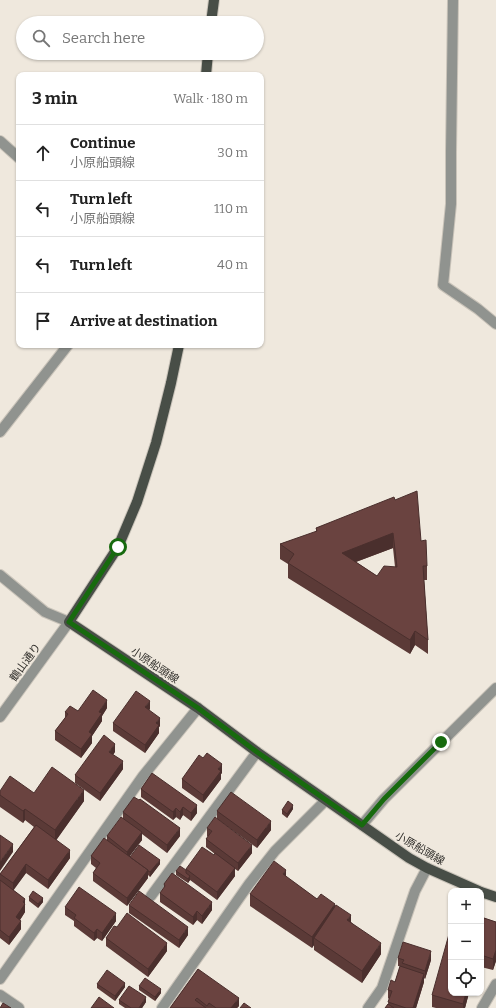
<!DOCTYPE html>
<meta charset="utf-8">
<style>
body{margin:0;font-family:Bitter,"Noto Sans JP",serif;background:#f2f2f2;color:#222}
.controls{position:absolute;right:12px;bottom:12px;display:grid;overflow:hidden;border-radius:8px;box-shadow:0 1px 3px #0004}
.controls button{width:36px;height:36px;display:grid;place-items:center;padding:0;border:0;border-bottom:1px solid #e0e0e0;background:#fff;color:#222;font:20px sans-serif}
.stop{position:absolute;width:12px;height:12px;margin:-9px;border:3px solid #176a0e;border-radius:50%;background:#fff}
.stop.end{background:#176a0e;border-color:#fff;box-shadow:0 1px 4px #0008}
.list{margin:0;padding:0;list-style:none}
h2{display:flex;justify-content:space-between;align-items:center;height:52px;margin:0;padding:0 16px;font-size:17px}
h2 small{font-size:13px;font-weight:400;color:#767676}
.list li{display:grid;grid-template-columns:26px 1fr auto;gap:12px;align-items:center;box-sizing:border-box;height:56px;padding:0 16px;border-top:1px solid #e0e0e0}
.list b{display:block;font-size:15px;white-space:nowrap}
.list p{margin:0;font-size:13px;white-space:nowrap;color:#767676}
.list em{font-size:13px;font-style:normal;color:#767676}
.icon{flex:none;width:22px;height:22px;fill:none;stroke:currentColor;stroke-width:2;stroke-linecap:round;stroke-linejoin:round}
.map{position:relative;flex:none;width:496px;height:1008px;overflow:hidden}
.search{position:absolute;background:#fff;box-shadow:0 1px 3px #0004;left:16px;top:16px;width:248px;height:44px;display:flex;align-items:center;gap:10px;box-sizing:border-box;padding:0 14px;border-radius:22px;color:#767676;font-size:15px}
.panel{position:absolute;background:#fff;box-shadow:0 1px 3px #0004;left:16px;top:72px;width:248px;height:276px;border-radius:8px}
.map>svg:first-child{display:block}
.lines{fill:none;stroke-linecap:round;stroke-linejoin:round}
.minor-casing{stroke:#c9c3b9;stroke-width:12}
.major-casing{stroke:#c9c3b9;stroke-width:12}
.minor{stroke:#90938f;stroke-width:10}
.major{stroke:#484e47;stroke-width:10}
.wall{fill:#5b3a37;fill-rule:evenodd}
.shaded-wall{fill:#4a2f2d}
.building{fill:#6a4340;stroke:#4a2f2d;fill-rule:evenodd}
.route{stroke:#176a0e;stroke-width:5}
.labels{text-anchor:middle;stroke-width:4;stroke-linejoin:round;paint-order:stroke}
.street-label{font-size:11px;fill:#312f2b;stroke:#efe8dd}
</style>
<div class="map">
<svg width="496" height="1008" viewBox="0 0 496 1008">
<rect width="100%" height="100%" fill="#efe8dd"/>
<g class="lines">
<!-- minor casing -->
<g class="minor-casing">
<g id="minor">
<polyline points="453,0 451,152 451,204 443,285 478,309 496,324"/>
<polyline points="0,141 19,158"/>
<polyline points="0,432 68,345"/>
<polyline points="0,575 45,612 69,622 0,717"/>
<polyline points="362,825 384,799 496,688"/>
<polyline points="151,896 257,752"/>
<polyline points="0,979 143,776 198,708"/>
<polyline points="0,995 19,1008"/>
<polyline points="162,1008 249,884 275,851 326,800"/>
<polyline points="368,1008 382,988 415,891 427,868"/>
<polyline points="482,1008 496,984"/>
</g>
</g>
<!-- major casing -->
<g class="major-casing">
<g id="major">
<polyline points="211,23 214,0"/>
<polyline points="206,75 208,53"/>
<polyline points="179,345 171,383 156,443 137,502 118,547 69,622 198,708 257,752 409,858 427,868 479,891"/>
<polyline points="481,892 496,897"/>
</g>
</g>
<!-- minor -->
<use href="#minor" class="minor"/>
<!-- major -->
<use href="#major" class="major"/>
</g>
<!-- wall -->
<g class="wall">
<path d="M395,500L421,541L427,566V580H424L428,640V654L415,645L410,654L288,578V564L280,559V544L316,532V528ZM393,548L395,567L377,576L356,562Z"/>
<polygon points="107,708 102,716 102,721 92,736 92,743 81,758 55,740 55,731 65,718 65,712"/>
<polygon points="150,709 149,710 160,726 159,727 159,733 145,753 113,731 113,723"/>
<polygon points="115,752 113,755 123,769 100,801 75,783 75,775"/>
<polygon points="152,773 197,813 191,821 183,815 180,820 176,817 173,820 141,797 141,789"/>
<polygon points="222,773 221,774 221,779 203,803 182,788 182,779"/>
<polygon points="0,791 34,793 84,801 56,840 70,858 48,889 26,873 13,890 25,899 25,912 20,920 21,929 9,945 0,938 0,874 34,827 25,820 23,823 0,807"/>
<polygon points="293,809 287,818 282,814 282,810"/>
<polygon points="217,811 271,830 257,848 217,819"/>
<polygon points="123,812 180,836 167,853 142,834 142,840 129,856 160,864 150,877 148,875 148,878 127,906 93,881 93,873 96,868 91,864 91,856 107,840 107,836 123,818"/>
<polygon points="207,828 252,853 238,871 235,869 235,876 217,900 190,880 188,883 176,875 176,871 186,870 186,869 214,855 215,854 206,847 206,839 208,837 207,836"/>
<polygon points="286,877 317,899 335,907 351,922 381,954 362,983 314,950 314,945 312,948 250,906 250,894"/>
<polygon points="164,884 212,910 202,924 197,920 193,925 160,902 160,893 164,888"/>
<polygon points="29,897 43,902 38,908 29,901"/>
<polygon points="129,905 188,935 179,948 129,913"/>
<polygon points="65,907 116,921 102,941 97,938 94,941 74,926 74,921 65,915"/>
<polygon points="481,917 496,922 496,961 493,970 481,967"/>
<polygon points="117,927 167,951 148,977 106,946 106,938"/>
<polygon points="398,958 431,960 425,979 424,978 424,982 416,1008 385,1008 388,1004 389,999 388,998 388,990 395,982 400,966 398,966"/>
<polygon points="198,969 239,1006 237,1008 170,1008"/>
<polygon points="97,984 125,987 115,1001 97,988"/>
<polygon points="139,986 161,993 155,1001 139,990"/>
<polygon points="451,993 469,993 465,1008 436,1008 432,1007 432,995"/>
<polygon points="119,1000 146,1002 142,1008 125,1008 119,1004"/>
</g>
<!-- shaded-wall -->
<g class="shaded-wall">
<polygon points="393,533 393,548 342,567 342,553"/>
<polygon points="415,631 415,645 410,654 410,640"/>
<polygon points="107,700 107,708 102,716 102,721 92,736 92,743 81,758 81,749 89,732 99,712"/>
<polygon points="150,701 150,709 145,715 145,707"/>
<polygon points="160,718 160,726 159,727 159,733 145,753 145,745 156,723"/>
<polygon points="115,744 115,752 109,760 109,752"/>
<polygon points="123,761 123,769 100,801 100,793"/>
<polygon points="222,764 222,773 221,774 221,779 203,803 203,795 218,769"/>
<polygon points="84,790 84,801 55,842 55,830"/>
<polygon points="197,805 197,813 191,821 191,813"/>
<polygon points="293,805 293,809 287,818 287,814"/>
<polygon points="183,807 183,815 180,820 180,812"/>
<polygon points="176,808 176,817 173,820 173,812"/>
<polygon points="25,809 25,820 23,823 23,811"/>
<polygon points="271,821 271,830 257,848 257,840"/>
<polygon points="180,828 180,836 167,853 167,845"/>
<polygon points="142,832 142,840 127,860 127,852"/>
<polygon points="13,844 13,852 0,871 0,862"/>
<polygon points="252,845 252,853 238,871 238,863"/>
<polygon points="70,850 70,858 48,889 48,880"/>
<polygon points="160,860 160,864 150,877 150,872"/>
<polygon points="26,864 26,873 13,891 13,883"/>
<polygon points="235,868 235,876 217,900 217,892"/>
<polygon points="148,870 148,878 127,906 127,898"/>
<polygon points="286,870 286,881 283,874"/>
<polygon points="190,876 190,880 188,883 188,879"/>
<polygon points="43,898 43,902 38,908 38,904"/>
<polygon points="25,899 25,912 16,926 16,917 23,902"/>
<polygon points="212,902 212,910 202,924 202,916"/>
<polygon points="335,904 335,915 314,938 314,945 312,948 312,937"/>
<polygon points="197,911 197,920 193,925 193,917"/>
<polygon points="116,913 116,921 102,941 102,933"/>
<polygon points="351,915 351,926 347,920"/>
<polygon points="21,921 21,929 9,945 9,937"/>
<polygon points="188,927 188,935 179,948 179,940"/>
<polygon points="97,929 97,938 94,941 94,933"/>
<polygon points="167,943 167,951 148,977 148,969"/>
<polygon points="381,943 381,954 362,983 362,971"/>
<polygon points="496,950 496,961 493,970 493,959"/>
<polygon points="431,951 431,960 425,979 425,971"/>
<polygon points="424,974 424,982 416,1008 413,1008"/>
<polygon points="125,983 125,987 115,1001 115,996"/>
<polygon points="161,989 161,993 155,1001 155,997"/>
<polygon points="466,993 469,993 465,1008 463,1008 463,1004"/>
<polygon points="146,997 146,1002 142,1008 139,1008"/>
<polygon points="239,998 239,1006 237,1008 231,1008"/>
</g>
<!-- building -->
<g class="building">
<path d="M417,491L421,541L426,540L427,566H423L428,640L415,631L410,640L288,563L294,554L280,544L317,531L316,528L394,497L395,500ZM393,533L397,567L384,566L377,576L342,553Z"/>
<polygon points="93,690 107,700 99,712 102,713 89,732 92,734 81,749 55,731 68,714 65,712 70,706 78,711"/>
<polygon points="136,691 150,701 145,707 160,718 156,723 159,725 145,745 113,723"/>
<polygon points="104,735 115,744 109,752 123,761 100,793 75,775"/>
<polygon points="207,753 222,764 218,769 221,771 203,795 182,779 199,755 203,758"/>
<polygon points="52,767 84,790 55,830 25,809 23,811 0,795 0,791 10,776 34,793"/>
<polygon points="152,773 197,805 191,813 183,807 180,812 176,808 173,812 141,789"/>
<polygon points="231,792 271,821 257,840 217,811"/>
<polygon points="134,797 139,800 140,799 180,828 167,845 123,812"/>
<polygon points="288,801 293,805 287,814 282,810"/>
<polygon points="121,817 142,832 127,852 107,836"/>
<polygon points="215,817 252,845 238,863 206,839 212,831 207,828"/>
<polygon points="36,825 70,850 48,880 26,864 13,883 0,874"/>
<polygon points="0,835 13,844 0,862"/>
<polygon points="104,838 148,870 127,898 93,873 100,863 91,856"/>
<polygon points="139,845 160,860 150,872 148,871 148,870 130,857"/>
<polygon points="202,847 214,855 215,853 235,868 217,892 186,869"/>
<polygon points="274,861 286,870 283,874 317,899 321,894 335,904 312,937 250,894"/>
<polygon points="180,866 186,870 186,873 190,876 188,879 176,871"/>
<polygon points="172,873 212,902 202,916 197,911 193,917 160,893 165,886 164,884"/>
<polygon points="0,880 25,899 23,902 25,904 16,917 21,921 9,937 0,930"/>
<polygon points="79,887 116,913 102,933 97,929 94,933 74,918 76,915 65,907"/>
<polygon points="33,891 43,898 38,904 29,897"/>
<polygon points="139,891 188,927 179,940 129,905"/>
<polygon points="336,905 351,915 347,920 381,943 362,971 314,938"/>
<polygon points="127,913 167,943 148,969 106,938 114,926 117,927"/>
<polygon points="481,917 496,922 496,950 493,959 481,955"/>
<polygon points="451,927 451,993 466,993 463,1004 432,995"/>
<polygon points="403,942 431,951 425,971 402,963 404,960 398,958"/>
<polygon points="400,966 424,974 413,1008 406,1008 388,1002 392,991 388,990 391,980 395,982"/>
<polygon points="198,969 239,998 231,1008 216,1008 209,1003 207,1006 197,998 195,1000 206,1008 170,1008"/>
<polygon points="107,970 125,983 115,996 97,984"/>
<polygon points="145,978 161,989 155,997 139,986"/>
<polygon points="129,986 146,997 139,1008 131,1008 119,1000"/>
<polygon points="99,997 114,1008 91,1008"/>
<polygon points="3,1003 11,1008 0,1008"/>
<polygon points="244,1003 251,1008 240,1008"/>
<polygon points="388,1004 394,1008 385,1008"/>
</g>
<g class="lines">
<!-- route -->
<polyline class="route" points="118,547 69,622 198,708 257,752 362,825 384,799 441,742"/>
</g>
<g class="labels">
<!-- street labels -->
<g class="street-label">
<text transform="translate(25 662) rotate(-54)" y="4">鶴山通り</text>
<text transform="translate(155 665) rotate(34)" y="4">小原船頭線</text>
<text transform="translate(420 848) rotate(30)" y="4">小原船頭線</text>
</g>
</g>
</svg>
<div class="controls">
<button>+</button>
<button>−</button>
<button><svg class="icon" aria-label="locate" viewBox="0 0 24 24"><circle cx="12" cy="12" r="6"/><path d="M12 2v4M12 18v4M2 12h4M18 12h4"/></svg></button>
</div>
<div class="stop" style="left:118px;top:547px"></div>
<div class="stop end" style="left:441px;top:742px"></div>
<div class="search"><svg class="icon" aria-label="search" viewBox="0 0 24 24"><circle cx="10" cy="10" r="6"/><path d="M15 15l6 6"/></svg>Search here</div>
<section class="panel">
<h2>3 min<small>Walk · 180 m</small></h2>
<ul class="list">
<li><svg class="icon" aria-label="ahead" viewBox="0 0 24 24"><path d="M12 20V5M6 11l6-6 6 6"/></svg><div><b>Continue</b><p>小原船頭線</p></div><em>30 m</em></li>
<li><svg class="icon" aria-label="left" viewBox="0 0 24 24"><path d="M17 20v-9H6M10 6l-5 5 5 5"/></svg><div><b>Turn left</b><p>小原船頭線</p></div><em>110 m</em></li>
<li><svg class="icon" aria-label="left" viewBox="0 0 24 24"><path d="M17 20v-9H6M10 6l-5 5 5 5"/></svg><div><b>Turn left</b></div><em>40 m</em></li>
<li><svg class="icon" aria-label="arrive" viewBox="0 0 24 24"><path d="M6 21V4h12l-3 4 3 4H6"/></svg><div><b>Arrive at destination</b></div></li>
</ul>
</section>
</div>
